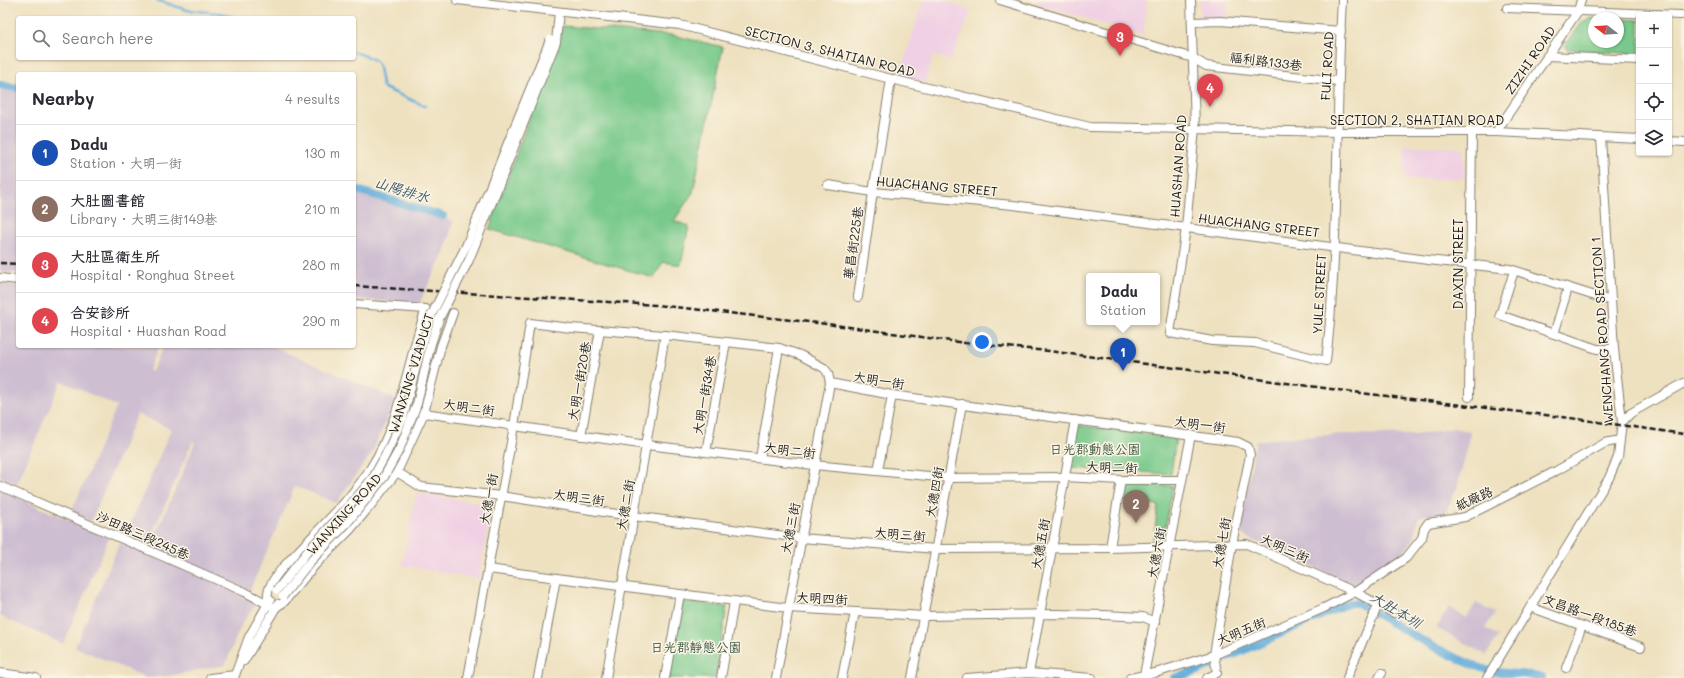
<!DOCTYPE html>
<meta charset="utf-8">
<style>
body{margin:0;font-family:Mali,"LXGW WenKai TC",sans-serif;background:#f7f7f7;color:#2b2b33}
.controls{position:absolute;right:12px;top:12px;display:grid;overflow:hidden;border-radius:4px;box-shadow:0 1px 3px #0004}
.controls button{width:36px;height:36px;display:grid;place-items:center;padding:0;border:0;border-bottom:1px solid #e1e1e2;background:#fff;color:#2b2b33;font:20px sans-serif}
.compass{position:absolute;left:1588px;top:12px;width:36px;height:36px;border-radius:50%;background:#fff;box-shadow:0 1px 3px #0004;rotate:287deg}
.you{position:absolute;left:982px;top:342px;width:14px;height:14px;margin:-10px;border:3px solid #fff;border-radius:50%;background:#1a73e8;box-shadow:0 0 0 6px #1a73e833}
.badge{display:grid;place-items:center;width:26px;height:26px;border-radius:50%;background:#ea580c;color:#fff;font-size:13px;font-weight:700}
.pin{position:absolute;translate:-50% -33px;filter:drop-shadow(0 1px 2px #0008)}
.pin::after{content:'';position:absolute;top:21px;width:14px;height:12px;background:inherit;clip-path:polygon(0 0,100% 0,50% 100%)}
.popup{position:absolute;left:1086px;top:273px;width:74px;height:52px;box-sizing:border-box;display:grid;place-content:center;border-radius:4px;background:#fff;filter:drop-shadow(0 1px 3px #0005);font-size:13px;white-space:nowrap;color:#7c7c81}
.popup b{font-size:15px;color:#2b2b33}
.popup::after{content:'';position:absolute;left:50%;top:100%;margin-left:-8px;border:8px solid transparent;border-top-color:#fff}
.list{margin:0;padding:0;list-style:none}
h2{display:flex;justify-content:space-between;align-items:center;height:52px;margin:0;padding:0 16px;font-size:17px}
h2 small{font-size:13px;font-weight:400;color:#7c7c81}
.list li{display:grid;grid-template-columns:26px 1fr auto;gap:12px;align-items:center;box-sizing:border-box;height:56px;padding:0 16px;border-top:1px solid #e1e1e2}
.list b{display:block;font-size:15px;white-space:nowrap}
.list p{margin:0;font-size:13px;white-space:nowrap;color:#7c7c81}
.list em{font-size:13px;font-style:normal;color:#7c7c81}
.icon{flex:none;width:22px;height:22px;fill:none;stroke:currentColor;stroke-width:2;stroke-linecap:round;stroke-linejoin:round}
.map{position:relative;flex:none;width:1684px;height:678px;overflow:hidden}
.search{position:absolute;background:#fff;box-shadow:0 1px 3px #0004;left:16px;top:16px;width:340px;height:44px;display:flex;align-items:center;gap:10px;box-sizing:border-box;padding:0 14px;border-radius:4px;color:#7c7c81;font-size:15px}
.panel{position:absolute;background:#fff;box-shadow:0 1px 3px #0004;left:16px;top:72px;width:340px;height:276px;border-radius:4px}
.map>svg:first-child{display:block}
.built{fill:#f0d0e4}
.industrial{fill:#cebed1}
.park{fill:#78c98b;stroke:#4a7254}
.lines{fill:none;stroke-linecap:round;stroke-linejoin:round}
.stream{stroke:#62acda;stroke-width:2.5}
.canal{stroke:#62acda;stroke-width:8}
.minor-casing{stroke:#857e6e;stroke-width:10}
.minor{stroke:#fff;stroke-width:8}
.rail{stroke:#1c1c1c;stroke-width:2.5;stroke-dasharray:6 3;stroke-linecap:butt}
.minor-bridge-casing{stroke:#857e6e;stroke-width:10;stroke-linecap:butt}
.minor-bridge{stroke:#fff;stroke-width:8}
.labels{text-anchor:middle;stroke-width:3;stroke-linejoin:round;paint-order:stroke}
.street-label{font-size:13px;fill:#1c1c1c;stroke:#fcf5e5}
.park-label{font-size:13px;fill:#3c5943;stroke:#fcf5e5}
.water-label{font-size:14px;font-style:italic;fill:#385668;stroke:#fcf5e5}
</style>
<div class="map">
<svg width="1684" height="678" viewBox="0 0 1684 678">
<rect width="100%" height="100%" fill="#fcf5e5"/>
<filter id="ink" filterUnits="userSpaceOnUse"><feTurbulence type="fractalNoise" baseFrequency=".025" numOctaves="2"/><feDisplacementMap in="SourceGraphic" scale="8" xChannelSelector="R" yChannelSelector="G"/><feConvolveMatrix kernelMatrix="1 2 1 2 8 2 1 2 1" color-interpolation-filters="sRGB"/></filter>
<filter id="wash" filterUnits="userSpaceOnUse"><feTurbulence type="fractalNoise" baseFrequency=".012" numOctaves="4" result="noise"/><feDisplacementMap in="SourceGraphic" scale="16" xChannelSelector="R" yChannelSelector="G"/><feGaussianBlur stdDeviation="0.9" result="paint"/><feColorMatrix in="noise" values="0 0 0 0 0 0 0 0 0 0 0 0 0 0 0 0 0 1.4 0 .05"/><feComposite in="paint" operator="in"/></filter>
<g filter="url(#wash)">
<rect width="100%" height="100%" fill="#eee1c0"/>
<!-- built -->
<g class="built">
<polygon points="923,0 944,0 971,11 951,61 933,55 925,83 900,75"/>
<polygon points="1037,0 1147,0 1143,36 1037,3"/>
<polygon points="1200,0 1228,0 1226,18 1200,17"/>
<polygon points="1404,146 1464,147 1464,178 1405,180"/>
<polygon points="416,493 487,504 489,506 491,509 479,579 402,565"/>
</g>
<!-- industrial -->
<g class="industrial">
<polygon points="0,89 18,92 18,273 0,272"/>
<polygon points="354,190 454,221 445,250 419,304 354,299"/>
<polygon points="0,284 18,285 18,346 159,346 149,370 152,372 163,346 271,346 395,399 372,453 336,503 295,486 250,590 150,548 195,443 193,442 194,438 147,546 125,537 171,429 137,414 91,521 71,513 117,406 61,381 17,484 0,477"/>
<polygon points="1454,428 1470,432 1470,438 1457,488 1443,518 1423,515 1418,518 1414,539 1405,550 1396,560 1364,582 1351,584 1244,536 1240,532 1240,528 1256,440 1264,440 1338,434 1416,435"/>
<polygon points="0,490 109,538 63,644 0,616"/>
<polygon points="120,542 234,591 233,592 257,603 242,623 225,665 162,677 147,678 75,647"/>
<polygon points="1476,603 1495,613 1485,628 1499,636 1486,655 1436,628 1449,607 1466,618"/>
</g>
<!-- park -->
<g class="park">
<polygon points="1593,18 1595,18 1594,42 1618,42 1618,19 1639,20 1639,54 1567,49 1565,46 1583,21"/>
<polygon points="563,26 672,35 723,47 693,192 674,221 689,226 681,265 663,262 654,278 489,229"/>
<polygon points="1075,425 1176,437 1171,474 1069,468"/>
<polygon points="1122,484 1173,486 1162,546 1153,545 1158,505 1121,500"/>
<polygon points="680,601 727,607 715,678 666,678"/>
</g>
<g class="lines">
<!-- stream -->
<g class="stream">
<polyline points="157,0 187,10 220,13 235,18"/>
<path d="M354,52C360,54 370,57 376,61C381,65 379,80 384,88L425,106"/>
</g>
<!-- canal -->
<g class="canal">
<polyline points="0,85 18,88"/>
<polyline points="354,189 443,216"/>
<path d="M1174,678L1197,671L1349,603H1358C1398,626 1440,654 1484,669C1503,675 1523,672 1542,678"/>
</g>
</g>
</g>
<g filter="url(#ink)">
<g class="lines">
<!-- minor casing -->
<g class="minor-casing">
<g id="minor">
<polyline points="457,0 680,25 891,79 1090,127 1337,132 1496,132 1639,139"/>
<polyline points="1000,0 1193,58 1206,66 1338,81"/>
<path d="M1191,0L1195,128L1186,228L1170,333L1212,341L1255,343L1326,361C1340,242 1335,120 1342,0"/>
<polyline points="1507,8 1681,15"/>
<polyline points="1192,22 1220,21 1341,31"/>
<polyline points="556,42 559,12"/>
<polyline points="1547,56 1639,60"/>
<polyline points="1496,132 1578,11 1581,0"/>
<polyline points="1669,141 1684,142"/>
<polyline points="828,185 873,192 1013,205 1428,260 1510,269 1611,301"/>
<polyline points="1514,271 1500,315 1597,349 1614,349"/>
<polyline points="0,278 18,280"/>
<polyline points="858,297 873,192 891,79"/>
<polyline points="1554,334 1568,288"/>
<polyline points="830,383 892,395 1006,411 1238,442 1248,447 1250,455 1232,544 1214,655 1217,673 1207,678"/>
<polyline points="1469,397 1472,133"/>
<polyline points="399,405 424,413 647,445 814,465 949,478 1064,477 1121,480 1182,480"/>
<polyline points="1622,422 1631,413 1684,383"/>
<polyline points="581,436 600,330"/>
<polyline points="706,452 726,342"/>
<polyline points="760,458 779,348"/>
<polyline points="878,471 892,395"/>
<polyline points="397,472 421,487 501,496 610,513 801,538 936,549 1110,548 1247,544 1355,592 1394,613"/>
<polyline points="0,486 245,592 275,608 284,602 315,565 350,530 371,505 397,472 424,413 441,346 453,313"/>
<polyline points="1110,548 1121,480"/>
<polyline points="488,569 788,608 924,616 1055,614 1104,615 1143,617 1155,622"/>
<path d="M267,604C268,600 267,593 269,589C274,574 294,556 305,544C328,520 352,497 370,469C401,421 407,362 426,309L354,304"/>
<polyline points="1530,607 1641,647"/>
<polyline points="244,661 278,604"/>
<polyline points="1566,668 1582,626"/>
<polyline points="0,673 36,678"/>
<polyline points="1029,673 1052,549 1075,420"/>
<polyline points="235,675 249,637 270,600"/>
<polyline points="1144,675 1191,435"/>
<polyline points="210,678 235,675"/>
<polyline points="468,678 514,426 530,323 571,328 665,335 779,348 800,355 824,368 828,373 830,383 776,678"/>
<polyline points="538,678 556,578"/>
<polyline points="606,678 665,335"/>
<polyline points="665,678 680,594"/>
<polyline points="721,678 734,602"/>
<polyline points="842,678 855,612"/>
<polyline points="912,678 962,404"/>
<polyline points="967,678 1029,673 1092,678"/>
<polyline points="1130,678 1155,673 1214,655 1324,608 1355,592 1406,558 1422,538 1424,529 1428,523 1465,517 1556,471 1605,443 1620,440"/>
<polyline points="1347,678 1378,605"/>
<polyline points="1379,678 1382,673"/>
<polyline points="1487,678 1609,478 1618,457 1622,422 1614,349 1601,137"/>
</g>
</g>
<!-- minor -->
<use href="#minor" class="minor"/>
<!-- rail -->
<g class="rail">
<polyline points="0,263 18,264"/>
<polyline points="354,286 656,305 827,324 965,343 1049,351 1361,393 1570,418 1684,434"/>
</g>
<!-- minor-bridge casing -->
<g class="minor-bridge-casing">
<g id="minor-bridge">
<polyline points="277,590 307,552 362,491 374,476 385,456 403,418 420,351 431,316 466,246 550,40"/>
<polyline points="283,596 308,564 348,522 384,477 400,448 417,404 430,347 439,319 469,260 556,42"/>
</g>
</g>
<!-- minor-bridge -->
<use href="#minor-bridge" class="minor-bridge"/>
</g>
</g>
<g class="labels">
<!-- street labels -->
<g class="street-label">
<text transform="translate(830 51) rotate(14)" y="5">SECTION 3, SHATIAN ROAD</text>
<text transform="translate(1530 60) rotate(-56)" y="5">ZIZHI ROAD</text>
<text transform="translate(1266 61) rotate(7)" y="5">福利路133巷</text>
<text transform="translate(1327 66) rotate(-87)" y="5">FULI ROAD</text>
<text x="1417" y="125">SECTION 2, SHATIAN ROAD</text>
<text transform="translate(1178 166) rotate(-86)" y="5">HUASHAN ROAD</text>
<text transform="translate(937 186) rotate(5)" y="5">HUACHANG STREET</text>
<text transform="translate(1259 225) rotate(7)" y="5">HUACHANG STREET</text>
<text transform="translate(853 243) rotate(-82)" y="5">華昌街225巷</text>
<text transform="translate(1458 264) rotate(-90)" y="5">DAXIN STREET</text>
<text transform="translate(1319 294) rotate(-87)" y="5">YULE STREET</text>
<text transform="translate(1602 330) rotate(-94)" y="5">WENCHANG ROAD SECTION 1</text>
<text transform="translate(411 373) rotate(-73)" y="5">WANXING VIADUCT</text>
<text transform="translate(879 380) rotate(9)" y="5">大明一街</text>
<text transform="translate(579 381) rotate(-80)" y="5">大明一街20巷</text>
<text transform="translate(704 395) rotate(-80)" y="5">大明一街34巷</text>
<text transform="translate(469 407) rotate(8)" y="5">大明二街</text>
<text transform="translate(1200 424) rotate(8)" y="5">大明一街</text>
<text transform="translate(790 450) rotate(7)" y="5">大明二街</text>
<text transform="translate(1112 467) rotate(2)" y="5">大明二街</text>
<text transform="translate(934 492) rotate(-80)" y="5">大德四街</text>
<text transform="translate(579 497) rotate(8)" y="5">大明三街</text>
<text transform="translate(1474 498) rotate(-24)" y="5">紙廠路</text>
<text transform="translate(488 499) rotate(-80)" y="5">大德一街</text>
<text transform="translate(625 505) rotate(-80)" y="5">大德二街</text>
<text transform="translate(344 514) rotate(-48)" y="5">WANXING ROAD</text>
<text transform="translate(790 528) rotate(-79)" y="5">大德三街</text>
<text transform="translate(900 534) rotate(5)" y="5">大明三街</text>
<text transform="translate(143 535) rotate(24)" y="5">沙田路三段245巷</text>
<text transform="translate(1221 543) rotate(-80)" y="5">大德七街</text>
<text transform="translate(1040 544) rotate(-80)" y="5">大德五街</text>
<text transform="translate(1285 548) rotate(24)" y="5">大明三街</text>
<text transform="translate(1156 553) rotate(-80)" y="5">大德六街</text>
<text transform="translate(822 598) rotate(3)" y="5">大明四街</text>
<text transform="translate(1590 615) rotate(20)" y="5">文昌路一段185巷</text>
<text transform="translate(1241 631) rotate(-23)" y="5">大明五街</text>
</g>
<!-- park labels -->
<g class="park-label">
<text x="1095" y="454">日光郡動態公園</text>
<text x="696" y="652">日光郡靜態公園</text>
</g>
<!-- water labels -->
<g class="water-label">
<text transform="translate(402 190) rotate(17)" y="5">山陽排水</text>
<text transform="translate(1396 610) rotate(31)" y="5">大肚本圳</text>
</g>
</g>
</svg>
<div class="controls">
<button>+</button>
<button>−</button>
<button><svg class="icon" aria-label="locate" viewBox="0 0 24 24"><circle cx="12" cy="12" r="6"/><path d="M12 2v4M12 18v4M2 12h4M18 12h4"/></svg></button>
<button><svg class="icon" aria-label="layers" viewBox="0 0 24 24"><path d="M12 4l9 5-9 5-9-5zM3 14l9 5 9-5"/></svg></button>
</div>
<svg class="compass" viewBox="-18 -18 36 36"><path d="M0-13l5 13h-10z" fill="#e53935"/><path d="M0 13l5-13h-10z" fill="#7c7c81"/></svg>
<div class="you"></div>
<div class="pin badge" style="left:1123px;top:371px;background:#1a4fb4">1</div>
<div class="popup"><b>Dadu</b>Station</div>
<div class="pin badge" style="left:1136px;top:523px;background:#8d6e63">2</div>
<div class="pin badge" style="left:1120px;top:56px;background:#e0444e">3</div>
<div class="pin badge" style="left:1210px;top:107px;background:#e0444e">4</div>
<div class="search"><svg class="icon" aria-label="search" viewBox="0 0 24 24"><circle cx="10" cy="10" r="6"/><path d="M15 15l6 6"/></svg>Search here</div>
<section class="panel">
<h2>Nearby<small>4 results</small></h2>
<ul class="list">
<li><span class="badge" style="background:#1a4fb4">1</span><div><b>Dadu</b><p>Station · 大明一街</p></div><em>130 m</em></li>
<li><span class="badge" style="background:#8d6e63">2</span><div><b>大肚圖書館</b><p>Library · 大明三街149巷</p></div><em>210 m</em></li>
<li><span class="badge" style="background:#e0444e">3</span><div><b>大肚區衛生所</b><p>Hospital · Ronghua Street</p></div><em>280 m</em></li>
<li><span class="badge" style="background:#e0444e">4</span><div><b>合安診所</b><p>Hospital · Huashan Road</p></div><em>290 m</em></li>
</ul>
</section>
</div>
